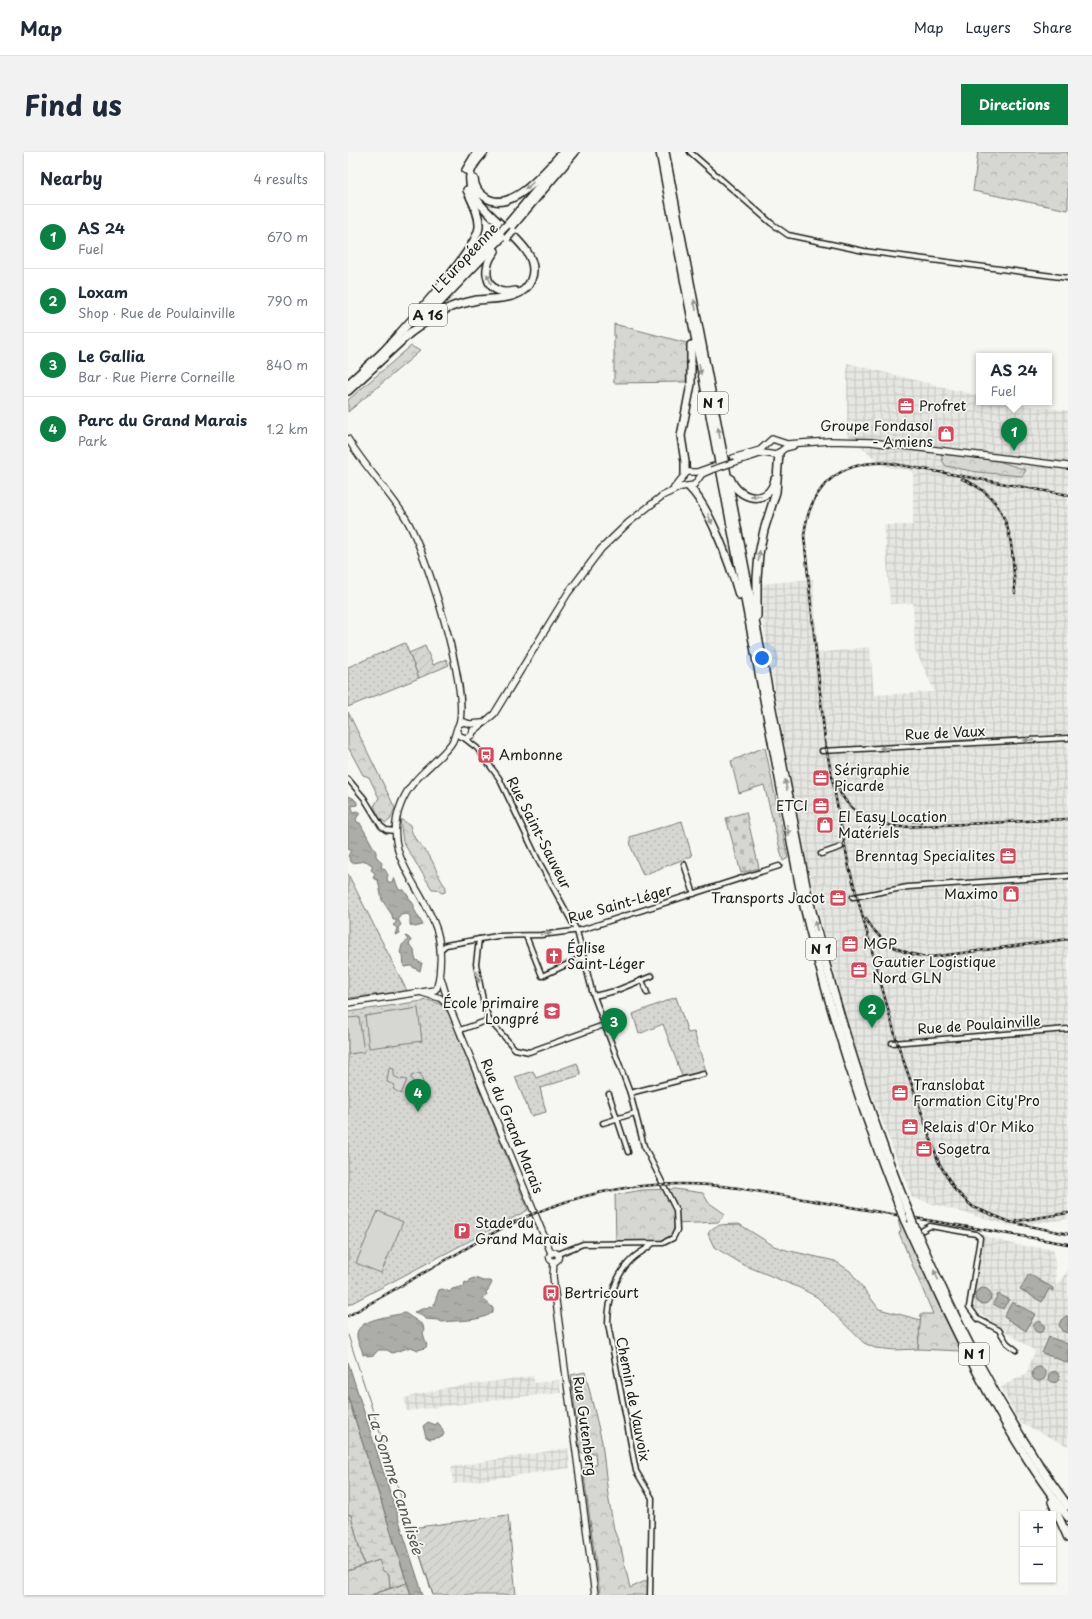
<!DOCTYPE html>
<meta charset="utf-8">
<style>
body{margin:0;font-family:"Playpen Sans",sans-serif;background:#f2f2f3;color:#1f2937}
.controls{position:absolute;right:12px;bottom:12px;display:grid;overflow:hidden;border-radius:0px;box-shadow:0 1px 3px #0004}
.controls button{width:36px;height:36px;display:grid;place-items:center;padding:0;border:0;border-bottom:1px solid #e0e1e3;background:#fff;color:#1f2937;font:20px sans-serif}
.you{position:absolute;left:414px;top:506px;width:14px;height:14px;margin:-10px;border:3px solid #fff;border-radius:50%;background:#1a73e8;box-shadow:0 0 0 6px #1a73e833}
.badge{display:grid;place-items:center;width:26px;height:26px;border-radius:50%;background:#0b8043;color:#fff;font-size:13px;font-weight:700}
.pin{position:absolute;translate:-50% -33px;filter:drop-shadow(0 1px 2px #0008)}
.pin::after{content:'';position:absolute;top:21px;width:14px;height:12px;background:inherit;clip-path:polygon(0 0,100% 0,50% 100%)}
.popup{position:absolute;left:628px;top:201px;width:76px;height:52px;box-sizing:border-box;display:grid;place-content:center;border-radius:0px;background:#fff;filter:drop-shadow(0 1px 3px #0005);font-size:13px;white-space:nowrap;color:#747a83}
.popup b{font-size:15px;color:#1f2937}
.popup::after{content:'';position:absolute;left:50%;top:100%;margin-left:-8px;border:8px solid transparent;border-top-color:#fff}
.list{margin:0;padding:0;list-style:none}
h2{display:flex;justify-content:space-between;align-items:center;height:52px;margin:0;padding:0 16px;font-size:17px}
h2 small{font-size:13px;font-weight:400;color:#747a83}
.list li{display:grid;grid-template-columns:26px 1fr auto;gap:12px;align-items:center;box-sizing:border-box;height:64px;padding:0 16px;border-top:1px solid #e0e1e3}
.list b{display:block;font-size:15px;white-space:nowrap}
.list p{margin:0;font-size:13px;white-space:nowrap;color:#747a83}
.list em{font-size:13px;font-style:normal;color:#747a83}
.map{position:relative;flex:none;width:720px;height:1443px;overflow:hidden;border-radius:0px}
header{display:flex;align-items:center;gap:24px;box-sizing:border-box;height:56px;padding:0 20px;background:#fff;border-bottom:1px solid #e0e1e3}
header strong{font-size:19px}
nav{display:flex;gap:22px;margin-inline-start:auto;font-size:14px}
.intro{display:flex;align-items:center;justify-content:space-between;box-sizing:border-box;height:96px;padding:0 24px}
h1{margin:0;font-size:28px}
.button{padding:10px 18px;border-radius:0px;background:#0b8043;color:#fff;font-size:14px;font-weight:700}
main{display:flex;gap:24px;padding:0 24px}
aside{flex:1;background:#fff;border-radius:0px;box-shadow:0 1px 3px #0004}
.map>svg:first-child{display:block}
.industrial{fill:url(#industrial-grid)}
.grass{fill:url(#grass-dots);stroke:#797977}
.forest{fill:url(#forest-crowns);stroke:#797977}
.wetland{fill:url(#wetland-marsh);stroke:#797977}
.cemetery{fill:url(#cemetery-stones);stroke:#797977}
.garden{fill:url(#garden-furrows);stroke:#797977}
.pitch{fill:#d6d6d2;stroke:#797977}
.water{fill:url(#water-ripples);stroke:#727271}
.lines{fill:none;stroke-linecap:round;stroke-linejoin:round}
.stream{stroke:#727271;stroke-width:1}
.street-casing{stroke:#1c1c1c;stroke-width:7}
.secondary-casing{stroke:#1c1c1c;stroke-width:8}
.highway-casing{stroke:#1c1c1c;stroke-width:10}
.street{stroke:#f6f6f2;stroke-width:4}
.secondary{stroke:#f6f6f2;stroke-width:5.5}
.highway{stroke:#f6f6f2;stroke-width:7}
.rail-casing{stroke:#1c1c1c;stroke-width:2.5}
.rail{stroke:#f6f6f2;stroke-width:1;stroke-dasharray:3;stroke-linecap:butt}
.secondary-bridge-casing{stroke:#1c1c1c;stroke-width:8;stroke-linecap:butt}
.highway-bridge-casing{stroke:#1c1c1c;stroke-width:10;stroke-linecap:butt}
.secondary-bridge{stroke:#f6f6f2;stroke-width:5.5}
.highway-bridge{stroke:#f6f6f2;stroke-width:7}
.oneway{fill:#949492}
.labels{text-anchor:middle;stroke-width:3.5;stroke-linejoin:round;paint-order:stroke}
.shield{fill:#f6f6f2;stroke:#5d5d5c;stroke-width:1}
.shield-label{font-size:13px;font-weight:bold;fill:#1c1c1c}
.street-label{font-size:14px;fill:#1c1c1c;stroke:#f6f6f2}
.poi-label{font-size:14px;fill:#1c1c1c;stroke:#f6f6f2;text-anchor:start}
.water-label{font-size:15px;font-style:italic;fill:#565654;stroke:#f6f6f2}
</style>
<header>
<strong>Map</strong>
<nav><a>Map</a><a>Layers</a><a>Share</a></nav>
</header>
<div class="intro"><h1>Find us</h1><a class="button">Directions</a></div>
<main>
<aside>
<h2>Nearby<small>4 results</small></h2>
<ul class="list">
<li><span class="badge">1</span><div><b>AS 24</b><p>Fuel</p></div><em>670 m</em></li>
<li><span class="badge">2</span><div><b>Loxam</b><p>Shop · Rue de Poulainville</p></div><em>790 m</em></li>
<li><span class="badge">3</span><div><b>Le Gallia</b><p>Bar · Rue Pierre Corneille</p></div><em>840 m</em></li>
<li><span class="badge">4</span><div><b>Parc du Grand Marais</b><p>Park</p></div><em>1.2 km</em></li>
</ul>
</aside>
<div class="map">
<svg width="720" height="1443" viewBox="0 0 720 1443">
<defs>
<pattern id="industrial-grid" width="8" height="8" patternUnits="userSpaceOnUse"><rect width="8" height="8" fill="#e6e6e2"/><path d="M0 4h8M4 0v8" fill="none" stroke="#c5c5c1"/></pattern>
<pattern id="grass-dots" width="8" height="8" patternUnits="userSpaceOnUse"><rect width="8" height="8" fill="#d6d6d2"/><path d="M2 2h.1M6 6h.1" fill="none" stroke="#b7b7b4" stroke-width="1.8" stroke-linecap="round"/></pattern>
<pattern id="forest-crowns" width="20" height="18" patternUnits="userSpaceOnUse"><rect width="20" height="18" fill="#d6d6d2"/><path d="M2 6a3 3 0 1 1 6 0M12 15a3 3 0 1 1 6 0" fill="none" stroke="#b7b7b4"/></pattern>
<pattern id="wetland-marsh" width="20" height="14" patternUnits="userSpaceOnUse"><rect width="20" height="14" fill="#d6d6d2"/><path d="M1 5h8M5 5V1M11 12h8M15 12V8" fill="none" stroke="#b7b7b4"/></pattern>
<pattern id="cemetery-stones" width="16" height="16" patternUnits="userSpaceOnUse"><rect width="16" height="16" fill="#d6d6d2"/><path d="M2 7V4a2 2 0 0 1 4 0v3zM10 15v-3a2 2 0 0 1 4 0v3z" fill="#b7b7b4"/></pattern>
<pattern id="garden-furrows" width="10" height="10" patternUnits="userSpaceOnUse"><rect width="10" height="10" fill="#d6d6d2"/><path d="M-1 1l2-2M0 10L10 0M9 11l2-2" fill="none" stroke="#b7b7b4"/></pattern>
<pattern id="water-ripples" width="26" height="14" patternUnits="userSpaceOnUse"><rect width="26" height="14" fill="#acaca9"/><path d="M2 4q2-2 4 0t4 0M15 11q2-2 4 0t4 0" fill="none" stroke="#939391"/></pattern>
</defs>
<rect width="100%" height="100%" fill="#f6f6f2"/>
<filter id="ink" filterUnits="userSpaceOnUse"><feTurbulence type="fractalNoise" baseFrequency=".025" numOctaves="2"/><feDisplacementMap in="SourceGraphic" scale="8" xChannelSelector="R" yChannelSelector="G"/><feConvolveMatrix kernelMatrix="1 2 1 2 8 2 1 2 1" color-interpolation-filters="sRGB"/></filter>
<g filter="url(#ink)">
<!-- industrial -->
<g class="industrial">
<polygon points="499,211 631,244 631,250 654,250 720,259 720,1067 663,1074 564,1046 512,912 483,808 455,697 415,470 414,432 465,427 470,501 522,495 526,543 587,540 567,498 565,451 542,452 536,373 565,373 565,319 535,314 499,282"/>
<polygon points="636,1084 668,1093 706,1097 708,1134 720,1118 720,1294 672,1271 653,1235 678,1222 687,1199 622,1155"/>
<polygon points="185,1224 187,1231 211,1228 213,1241 169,1245 59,1259 56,1246 103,1235"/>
<polygon points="220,1296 222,1316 105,1332 103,1315"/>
</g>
<!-- grass -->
<g class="grass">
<polygon points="57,491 71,526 0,555 0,515"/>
<polygon points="334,669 344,704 295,723 283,695 282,685"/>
<polygon points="0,722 59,839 0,846"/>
<polygon points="328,845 340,881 346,880 358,919 334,924 315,872 291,882 285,862"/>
<polygon points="81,848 92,852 101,862 180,1058 0,1153 0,860"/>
<polygon points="229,911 233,923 192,936 198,960 183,964 167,925 185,919 188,926"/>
<path d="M391,1072L426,1094L438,1098L487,1109L502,1119L531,1157L573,1168L570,1197L547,1198L527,1196L516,1191L469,1145L452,1136L396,1113L366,1095L360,1082C366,1070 380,1073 391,1072Z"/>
<polygon points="0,1362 3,1363 16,1413 0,1419"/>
<polygon points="59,1431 63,1443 23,1443"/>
</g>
<!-- forest -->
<g class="forest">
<polygon points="630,0 720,0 720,58 625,39"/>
<polygon points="266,172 339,191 338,230 266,231"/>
<polygon points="63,194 72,199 0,260 0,248"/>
<polygon points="593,302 644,307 678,318 674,324 629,320 598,314 595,310"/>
<polygon points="0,560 47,656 42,668 38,671 32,667 26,654 31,646 21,625 15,623 0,595"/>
<polygon points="417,595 440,706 435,709 416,633 391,641 383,609"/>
<path d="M52,667L62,673C66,692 74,691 82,705C88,715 90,726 98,735L97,740L94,741L88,737H84L55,690Z"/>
<path d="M327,1037L355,1041L360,1050L377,1062L370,1070L327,1072C325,1079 323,1087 315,1090C305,1094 280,1090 268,1089L267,1043L294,1038Z"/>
<polygon points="553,1067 592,1156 613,1199 570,1197 573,1162 585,1162 551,1081 553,1079 550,1068"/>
<polygon points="237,1220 254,1290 260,1343 266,1378 273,1396 282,1436 300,1428 300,1443 252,1443 235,1316 248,1313 247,1301 232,1301 223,1223"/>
<polygon points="31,1408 41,1422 42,1436 23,1443 0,1443 0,1419"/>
</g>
<!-- wetland -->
<polygon class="wetland" points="0,1245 59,1431 42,1436 41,1422 35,1419 31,1408 16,1413 3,1363 0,1362"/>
<!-- cemetery -->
<polygon class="cemetery" points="398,660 411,716 393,721 378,666"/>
<!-- garden -->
<g class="garden">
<polygon points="77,494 85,513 98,507 101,513 71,526 61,501"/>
<polygon points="160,1363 168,1443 85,1443 63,1376"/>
</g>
<!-- pitch -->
<g class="pitch">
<polygon points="70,856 74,889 21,896 17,864"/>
<polygon points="11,865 16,900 0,902 0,866"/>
<polygon points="41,916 46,917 46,924 53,928 55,927 59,928 53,942 45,937 47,933 39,930"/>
<polygon points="72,921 78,940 69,943 63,924"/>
<polygon points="30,1059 55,1070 33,1121 8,1111"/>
</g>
<!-- water -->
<g class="water">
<polygon points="0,644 5,646 9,650 9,653 4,654 4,656 6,660 9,659 12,661 8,667 9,670 12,671 28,700 28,704 34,711 33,716 36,716 40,723 39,727 40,730 44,730 46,726 51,738 56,738 66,753 66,757 75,773 67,775 62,773 62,764 59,762 53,763 50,767 53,773 50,776 52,781 47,783 49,776 45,773 48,771 48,768 45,768 44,763 34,748 30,728 25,726 27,721 23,718 25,714 18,709 4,711 0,704 3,698 0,698"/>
<polygon points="57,784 60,785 63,788 61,793 66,797 67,806 72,811 74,811 72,819 63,814 56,815 55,803 52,801 54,793 60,788"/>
<polygon points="681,1122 705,1136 705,1139 701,1137 694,1150 672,1137"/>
<path d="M127,1126L135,1129H143L144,1131L140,1138L138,1140L139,1143L134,1146L145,1156V1160C133,1170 110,1168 94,1170L90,1168L77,1167L74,1163L66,1160L77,1156L79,1157L81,1154L85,1155L91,1138L94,1137L102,1140L104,1137L116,1134L117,1130L120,1131L123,1127Z"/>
<circle cx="635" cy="1144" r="8"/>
<polygon points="650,1142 661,1147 655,1157 645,1152"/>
<polygon points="664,1150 687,1162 678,1179 656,1165"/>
<path d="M57,1161L75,1173L76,1179L75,1181L79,1194L77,1196L70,1198L63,1195L44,1201L39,1198H30L26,1203L19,1204V1202L15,1203C14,1195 8,1189 9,1182C10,1167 44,1164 57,1161Z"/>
<polygon points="718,1164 720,1164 720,1181 714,1179 711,1173 713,1168"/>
<circle cx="691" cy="1175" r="5.5"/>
<polygon points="701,1185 720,1192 720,1211 694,1201"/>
<polygon points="0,1210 75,1443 63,1443 0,1245"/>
<circle cx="691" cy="1222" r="7"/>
<circle cx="706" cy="1225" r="5.5"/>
<polygon points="80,1270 88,1273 89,1270 92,1273 96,1282 94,1285 82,1287 78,1285 75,1274"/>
</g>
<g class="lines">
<!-- stream -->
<polyline class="stream" points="0,1183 85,1443"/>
<!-- street casing -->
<g class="street-casing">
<g id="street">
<polyline points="342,0 423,71 440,83 516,99 720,126"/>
<polyline points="116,586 129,596 151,626 190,708 229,779 244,839 282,941 296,994 328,1058 329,1078 325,1086 315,1091 235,1092 210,1102"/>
<polyline points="474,599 720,586"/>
<polyline points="0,627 16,646 33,674 38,678 47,679"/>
<polyline points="473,702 493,695"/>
<polyline points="336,712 346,742"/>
<polyline points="505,745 560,735 720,724"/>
<polyline points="178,784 194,824 235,805"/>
<polyline points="92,798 98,793 149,784 193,783 233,778 431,714"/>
<polyline points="294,828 299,841"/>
<polyline points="246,844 267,839 304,824"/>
<polyline points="141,868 167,897 181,900 256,873"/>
<polyline points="112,878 141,868 135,848 128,812 131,787"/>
<polyline points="544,891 720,877"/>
<polyline points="282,941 356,922"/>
<polyline points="261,942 280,1000"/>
<polyline points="255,971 287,961"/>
<polyline points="575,1078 582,1074 628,1082 632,1086 621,1155 630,1167 651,1178 659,1191 668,1198"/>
<path d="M302,1443L304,1346L288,1319L260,1172C260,1149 267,1123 284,1107C290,1101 298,1098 304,1092"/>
</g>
</g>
<!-- secondary casing -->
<g class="secondary-casing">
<g id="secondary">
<path d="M0,287C17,315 40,338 57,365C78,398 122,538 111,572"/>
<polyline points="385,306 412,298 424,287 439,292 482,289 523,290 720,314"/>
<polyline points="387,310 415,301 428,303 437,296 445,294"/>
<polyline points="326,336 339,320 349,320 366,314"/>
<polyline points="109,580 112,584 118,586 124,583 125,578"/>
<polyline points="125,580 146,562 220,441 253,397 280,371 314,344 333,335 346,333 354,322 363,318"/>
<polyline points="93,826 102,856 203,1101"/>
<path d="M89,836C93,819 94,796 89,779C75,734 32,703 53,652C63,625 87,613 103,592C108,585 107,578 111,572L116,570L122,572L134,571"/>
<polyline points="75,841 92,846 101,854"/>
<polyline points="0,851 87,838"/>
<circle cx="206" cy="1105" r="4.5"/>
<polyline points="206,1109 205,1124 207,1141 247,1443"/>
</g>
</g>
<!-- highway casing -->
<g class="highway-casing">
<g id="highway">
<path d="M312,0L453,742C479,852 513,958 554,1062"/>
<path d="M317,0L459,739C486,850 519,958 562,1063"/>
<polyline points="118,18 129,0"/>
<path d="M126,27C127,35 130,41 137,45C163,64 199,17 215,0"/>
<polyline points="159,73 221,0"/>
<polyline points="162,77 227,0"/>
<path d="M147,99C131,118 139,146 167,139"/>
<polyline points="73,163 153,79"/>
<polyline points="74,169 156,83"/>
<path d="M59,183C73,174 87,162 103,155C111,152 120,150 129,148C147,146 175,149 183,128C199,88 116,63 122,23C123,14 130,7 136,0"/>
<path d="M34,201C53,179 129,99 131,75C132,63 124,49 119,38"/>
<polyline points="0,232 37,198"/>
<polyline points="0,239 63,180"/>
<polyline points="337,321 337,310 333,284 343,232 343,193"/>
<path d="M382,326C390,348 421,355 427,327"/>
<path d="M341,335C362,355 383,415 391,443"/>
<polyline points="409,464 409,426 411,402 416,378 428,340 431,301"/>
<path d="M556,1067C603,1171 650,1274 720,1365"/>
<path d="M564,1069C609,1172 653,1263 720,1354"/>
<polyline points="704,1350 720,1386"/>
</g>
</g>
<!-- street -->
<use href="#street" class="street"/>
<!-- secondary -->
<use href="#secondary" class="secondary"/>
<!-- highway -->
<use href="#highway" class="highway"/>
<!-- rail casing -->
<g class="rail-casing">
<g id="rail">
<path d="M614,327C666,347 664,394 667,441"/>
<path d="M720,343L541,311C491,308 461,335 456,384L477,589L501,715L549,890L591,1011L607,1038L625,1055L662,1070L720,1082"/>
<path d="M488,632C499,660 525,672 553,675L720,667"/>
<polyline points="552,668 573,670"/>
<path d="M518,767C533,792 554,803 583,805L720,787"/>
<polyline points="669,1069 720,1061"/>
<path d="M0,1164C35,1144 70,1124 105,1104C129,1090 154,1075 180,1064C246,1035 318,1026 390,1036L720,1092"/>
</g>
</g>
<!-- rail -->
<use href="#rail" class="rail"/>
<!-- secondary-bridge casing -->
<g class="secondary-bridge-casing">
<polyline id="secondary-bridge" points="363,318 387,310"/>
</g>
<!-- highway-bridge casing -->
<g class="highway-bridge-casing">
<g id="highway-bridge">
<polyline points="153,79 159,73"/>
<polyline points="159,86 165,79"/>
<polyline points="554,1062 556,1067"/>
<polyline points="562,1063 564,1069"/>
</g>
</g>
<!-- secondary-bridge -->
<use href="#secondary-bridge" class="secondary-bridge"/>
<!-- highway-bridge -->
<use href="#highway-bridge" class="highway-bridge"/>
</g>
<!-- one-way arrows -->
<defs><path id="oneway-solid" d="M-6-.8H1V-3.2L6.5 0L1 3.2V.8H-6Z"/></defs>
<g class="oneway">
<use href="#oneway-solid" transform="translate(181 34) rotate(138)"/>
<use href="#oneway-solid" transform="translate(141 127) rotate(-113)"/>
<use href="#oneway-solid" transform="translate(347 153) rotate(-101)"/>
<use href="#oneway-solid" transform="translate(352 217) rotate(79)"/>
<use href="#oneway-solid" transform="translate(371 281) rotate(-101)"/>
<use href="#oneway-solid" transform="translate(408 344) rotate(177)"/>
<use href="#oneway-solid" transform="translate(362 367) rotate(67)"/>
<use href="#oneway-solid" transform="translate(411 404) rotate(-82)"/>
<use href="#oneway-solid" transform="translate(681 588) rotate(177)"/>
<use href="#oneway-solid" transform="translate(537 596) rotate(177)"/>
<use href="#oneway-solid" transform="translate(438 633) rotate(-101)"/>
<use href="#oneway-solid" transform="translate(440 678) rotate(79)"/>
<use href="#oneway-solid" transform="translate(468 774) rotate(-104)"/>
<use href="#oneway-solid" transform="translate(198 782) rotate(-7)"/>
<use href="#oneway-solid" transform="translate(130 825) rotate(79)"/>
<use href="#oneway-solid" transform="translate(588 1123) rotate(-115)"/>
</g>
</g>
<!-- icons -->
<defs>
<g id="office-square" transform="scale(0.9)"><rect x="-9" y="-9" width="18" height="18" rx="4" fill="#d1495b" stroke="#f6f6f2"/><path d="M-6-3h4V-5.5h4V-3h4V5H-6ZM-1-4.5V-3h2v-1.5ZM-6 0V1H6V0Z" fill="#fff"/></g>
<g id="shop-square" transform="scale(0.9)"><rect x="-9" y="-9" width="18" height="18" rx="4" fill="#d1495b" stroke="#f6f6f2"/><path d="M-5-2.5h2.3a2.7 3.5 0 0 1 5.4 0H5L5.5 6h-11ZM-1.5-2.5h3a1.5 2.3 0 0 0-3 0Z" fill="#fff"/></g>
<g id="bus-square" transform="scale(0.9)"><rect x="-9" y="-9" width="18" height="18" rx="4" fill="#d1495b" stroke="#f6f6f2"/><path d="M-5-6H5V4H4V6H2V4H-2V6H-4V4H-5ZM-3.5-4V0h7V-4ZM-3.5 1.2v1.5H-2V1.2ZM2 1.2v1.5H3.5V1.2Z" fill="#fff"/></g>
<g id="church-square" transform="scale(0.9)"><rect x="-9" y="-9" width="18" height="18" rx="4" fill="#d1495b" stroke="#f6f6f2"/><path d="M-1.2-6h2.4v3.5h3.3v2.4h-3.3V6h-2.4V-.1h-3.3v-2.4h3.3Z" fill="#fff"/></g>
<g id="school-square" transform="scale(0.9)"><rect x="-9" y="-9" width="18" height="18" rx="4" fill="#d1495b" stroke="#f6f6f2"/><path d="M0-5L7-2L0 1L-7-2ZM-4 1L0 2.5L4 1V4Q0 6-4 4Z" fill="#fff"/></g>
<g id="parking-square" transform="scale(0.9)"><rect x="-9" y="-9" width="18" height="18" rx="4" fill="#d1495b" stroke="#f6f6f2"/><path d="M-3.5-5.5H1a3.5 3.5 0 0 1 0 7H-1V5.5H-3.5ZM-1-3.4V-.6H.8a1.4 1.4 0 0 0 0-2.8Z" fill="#fff"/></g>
</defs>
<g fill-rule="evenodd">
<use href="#office-square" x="558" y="254"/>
<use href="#shop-square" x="598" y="282"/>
<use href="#bus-square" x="138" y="603"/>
<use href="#office-square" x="473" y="626"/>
<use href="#office-square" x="473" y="654"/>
<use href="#shop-square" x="477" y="673"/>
<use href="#office-square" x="660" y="704"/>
<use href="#shop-square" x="663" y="742"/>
<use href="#office-square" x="490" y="746"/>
<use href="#office-square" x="502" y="792"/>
<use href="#church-square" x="206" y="804"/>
<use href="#office-square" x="511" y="818"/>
<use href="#school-square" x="204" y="859"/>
<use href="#office-square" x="552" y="941"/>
<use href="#office-square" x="562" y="975"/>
<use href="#office-square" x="576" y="997"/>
<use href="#parking-square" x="114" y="1079"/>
<use href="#bus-square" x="203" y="1141"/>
</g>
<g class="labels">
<!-- shield labels -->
<g class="shield">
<rect x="61" y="152" width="38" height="22" rx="3"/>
<rect x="350" y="240" width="30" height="22" rx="3"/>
<rect x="458" y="786" width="30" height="22" rx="3"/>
<rect x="611" y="1191" width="30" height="22" rx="3"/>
</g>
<g class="shield-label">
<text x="80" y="168">A 16</text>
<text x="365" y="256">N 1</text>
<text x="473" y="802">N 1</text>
<text x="626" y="1207">N 1</text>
</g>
<!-- street labels -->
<g class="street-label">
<text transform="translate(117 106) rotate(-47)" y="5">L'Européenne</text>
<text transform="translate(597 581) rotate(-3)" y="5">Rue de Vaux</text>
<text transform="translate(191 681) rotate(63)" y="5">Rue Saint-Sauveur</text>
<text transform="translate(272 752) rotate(-16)" y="5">Rue Saint-Léger</text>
<text transform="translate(631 873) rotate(-4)" y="5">Rue de Poulainville</text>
<text transform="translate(164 974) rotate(68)" y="5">Rue du Grand Marais</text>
<text transform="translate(285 1247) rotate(79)" y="5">Chemin de Vauvoix</text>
<text transform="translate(237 1274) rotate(82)" y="5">Rue Gutenberg</text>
</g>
<!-- poi labels -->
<g class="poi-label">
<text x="571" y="259">Profret</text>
<text x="585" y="279" text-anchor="end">Groupe Fondasol<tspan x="585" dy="16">- Amiens</tspan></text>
<text x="151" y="608">Ambonne</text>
<text x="486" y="623">Sérigraphie<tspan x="486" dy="16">Picarde</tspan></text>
<text x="460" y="659" text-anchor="end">ETCI</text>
<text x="490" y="670">El Easy Location<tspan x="490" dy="16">Matériels</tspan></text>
<text x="647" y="709" text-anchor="end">Brenntag Specialites</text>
<text x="650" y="747" text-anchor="end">Maximo</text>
<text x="477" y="751" text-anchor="end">Transports Jacot</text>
<text x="515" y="797">MGP</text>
<text x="219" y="801">Église<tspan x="219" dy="16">Saint-Léger</tspan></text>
<text x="524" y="815">Gautier Logistique<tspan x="524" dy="16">Nord GLN</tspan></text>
<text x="191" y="856" text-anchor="end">École primaire<tspan x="191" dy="16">Longpré</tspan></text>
<text x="565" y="938">Translobat<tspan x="565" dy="16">Formation City'Pro</tspan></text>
<text x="575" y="980">Relais d'Or Miko</text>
<text x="589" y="1002">Sogetra</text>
<text x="127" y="1076">Stade du<tspan x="127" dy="16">Grand Marais</tspan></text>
<text x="216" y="1146">Bertricourt</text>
</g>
<!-- water labels -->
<g class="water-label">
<text transform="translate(47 1331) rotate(72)" y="5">La Somme Canalisée</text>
</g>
</g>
</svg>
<div class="controls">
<button>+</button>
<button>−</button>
</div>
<div class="you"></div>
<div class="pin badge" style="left:666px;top:299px">1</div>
<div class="popup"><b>AS 24</b>Fuel</div>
<div class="pin badge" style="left:524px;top:876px">2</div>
<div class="pin badge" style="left:266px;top:889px">3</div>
<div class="pin badge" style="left:70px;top:960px">4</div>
</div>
</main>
